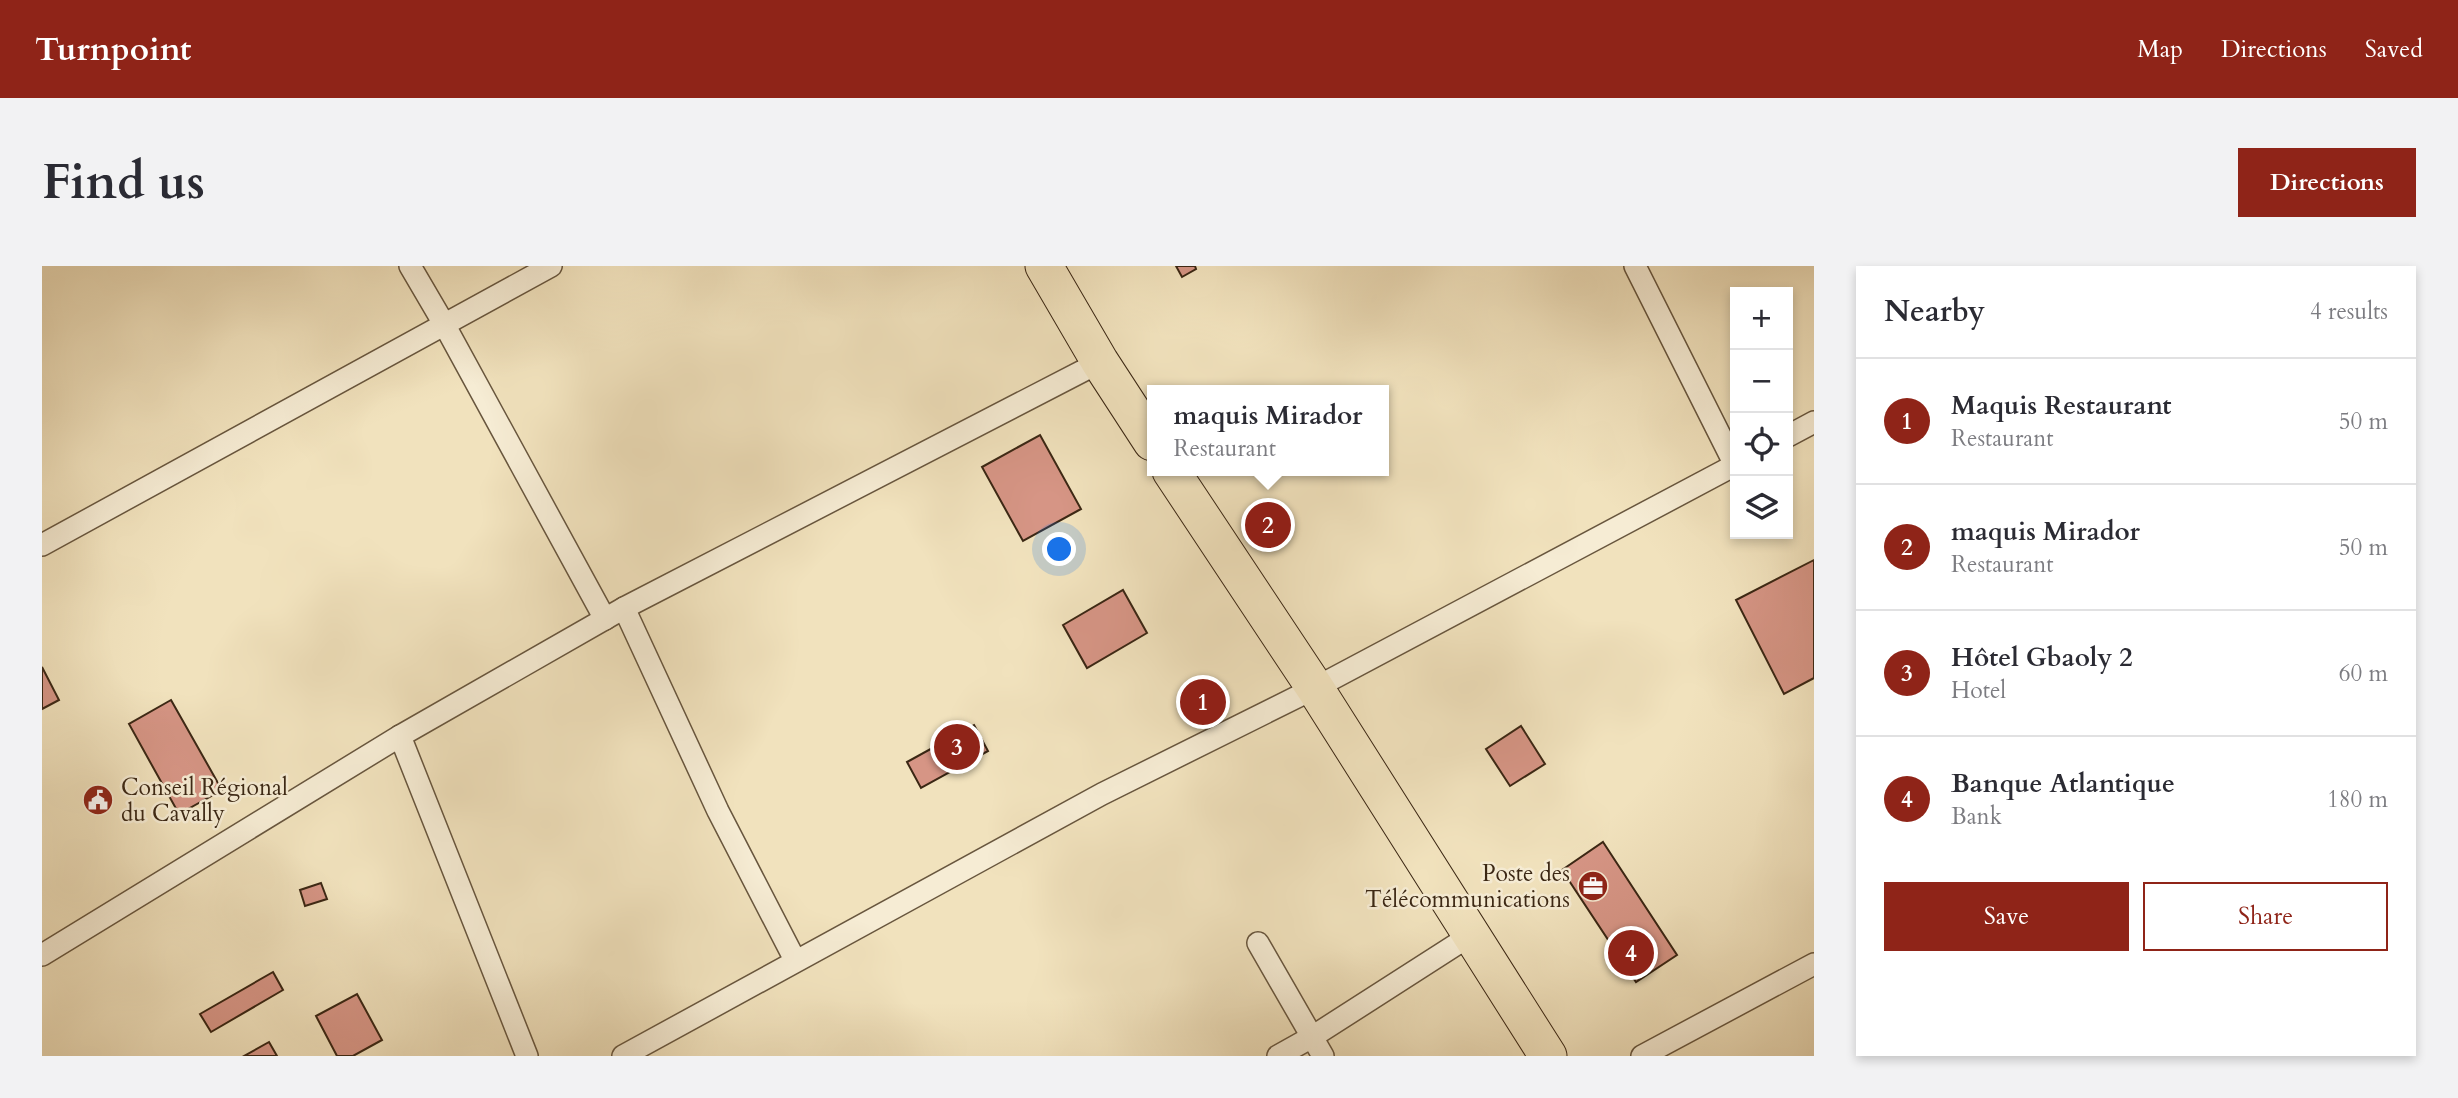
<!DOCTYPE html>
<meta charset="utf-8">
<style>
body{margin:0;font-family:Cardo,serif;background:#f2f2f3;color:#2b2b33}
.controls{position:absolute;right:21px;top:21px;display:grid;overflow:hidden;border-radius:0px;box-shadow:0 4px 10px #0003}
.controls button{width:63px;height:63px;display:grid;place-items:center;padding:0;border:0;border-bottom:2px solid #e1e1e2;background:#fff;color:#2b2b33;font:35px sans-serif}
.you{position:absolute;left:1018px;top:284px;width:24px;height:24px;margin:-18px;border:5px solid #fff;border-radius:50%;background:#1a73e8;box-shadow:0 0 0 10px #1a73e833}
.badge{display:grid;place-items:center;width:46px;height:46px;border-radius:50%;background:#8f2418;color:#fff;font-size:23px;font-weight:700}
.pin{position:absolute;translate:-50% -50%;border:4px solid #fff;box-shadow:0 2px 7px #0006}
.popup{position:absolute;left:1105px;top:119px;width:242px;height:91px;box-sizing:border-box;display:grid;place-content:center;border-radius:0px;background:#fff;filter:drop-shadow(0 2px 5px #0005);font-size:23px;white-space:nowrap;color:#7c7c81}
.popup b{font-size:26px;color:#2b2b33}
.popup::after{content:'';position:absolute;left:50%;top:100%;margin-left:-14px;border:14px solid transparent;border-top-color:#fff}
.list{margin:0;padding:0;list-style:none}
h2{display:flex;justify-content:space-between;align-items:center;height:91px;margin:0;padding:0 28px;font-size:30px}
h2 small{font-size:23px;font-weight:400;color:#7c7c81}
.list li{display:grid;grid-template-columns:46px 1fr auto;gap:21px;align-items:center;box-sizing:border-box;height:126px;padding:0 28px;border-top:2px solid #e1e1e2}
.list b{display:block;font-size:26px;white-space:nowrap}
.list p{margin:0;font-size:23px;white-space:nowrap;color:#7c7c81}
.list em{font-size:23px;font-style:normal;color:#7c7c81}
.actions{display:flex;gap:14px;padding:21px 28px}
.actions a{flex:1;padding:16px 0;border:2px solid #8f2418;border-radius:0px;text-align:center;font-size:24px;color:#8f2418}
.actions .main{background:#8f2418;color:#fff}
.icon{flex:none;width:38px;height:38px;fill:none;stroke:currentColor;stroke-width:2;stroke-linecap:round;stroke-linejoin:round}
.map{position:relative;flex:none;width:1772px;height:790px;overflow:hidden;border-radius:0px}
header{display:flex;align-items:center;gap:42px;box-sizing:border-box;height:98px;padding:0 35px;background:#8f2418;color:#fff}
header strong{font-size:33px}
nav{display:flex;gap:38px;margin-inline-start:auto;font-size:24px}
.intro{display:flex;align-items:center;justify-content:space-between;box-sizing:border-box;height:168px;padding:0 42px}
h1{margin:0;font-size:49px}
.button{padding:18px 32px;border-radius:0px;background:#8f2418;color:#fff;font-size:24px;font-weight:700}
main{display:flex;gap:42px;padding:0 42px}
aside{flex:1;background:#fff;border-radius:0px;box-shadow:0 4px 10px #0003}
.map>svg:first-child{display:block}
.building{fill:#d69585;stroke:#3b2714;stroke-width:2}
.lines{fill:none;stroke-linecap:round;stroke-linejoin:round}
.street-casing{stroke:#68563e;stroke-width:24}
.highway-casing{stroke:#3b2714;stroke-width:39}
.street{stroke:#f6ecd4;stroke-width:21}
.highway{stroke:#f1e2bd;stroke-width:37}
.labels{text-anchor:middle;stroke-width:5;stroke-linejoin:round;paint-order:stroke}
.poi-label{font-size:23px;fill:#3b2714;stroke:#f6ecd4;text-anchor:start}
</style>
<header>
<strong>Turnpoint</strong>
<nav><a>Map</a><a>Directions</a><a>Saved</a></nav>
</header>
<div class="intro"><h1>Find us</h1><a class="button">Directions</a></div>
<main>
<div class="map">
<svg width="1772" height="790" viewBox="0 0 1772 790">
<rect width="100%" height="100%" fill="#f1e2bd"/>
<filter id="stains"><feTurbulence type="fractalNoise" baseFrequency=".00286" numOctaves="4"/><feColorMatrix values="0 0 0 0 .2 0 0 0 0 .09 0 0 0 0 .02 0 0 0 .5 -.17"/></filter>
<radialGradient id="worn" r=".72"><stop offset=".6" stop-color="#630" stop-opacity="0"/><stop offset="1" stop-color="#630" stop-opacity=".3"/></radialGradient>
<!-- building -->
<g class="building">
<polygon points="1134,0 1153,0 1154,3 1140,11"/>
<polygon points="998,169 1039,243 981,275 940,201"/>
<polygon points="1772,294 1772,412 1742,428 1694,334"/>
<polygon points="1081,324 1105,367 1045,402 1021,359"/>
<polygon points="0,401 17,434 0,443"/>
<polygon points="129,434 180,524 137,548 87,458"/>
<polygon points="932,459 946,485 879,522 865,496"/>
<polygon points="1479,460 1503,498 1468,520 1444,483"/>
<polygon points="1561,576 1635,689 1594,716 1520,604"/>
<polygon points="279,617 285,633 263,640 258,624"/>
<polygon points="231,706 241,724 169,766 158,748"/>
<polygon points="315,728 340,774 311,790 295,790 274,750"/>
<polygon points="227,776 235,790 202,790"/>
</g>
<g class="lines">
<!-- street casing -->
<g class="street-casing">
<g id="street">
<polyline points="368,0 402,58 563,353"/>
<polyline points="1593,0 1693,199"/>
<polyline points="1746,170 1772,156"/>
<polyline points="0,279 509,0"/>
<polyline points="582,342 676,545 753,694"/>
<polyline points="358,470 485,790"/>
<polyline points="1216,677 1281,790"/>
<polyline points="0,689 358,470 582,342 1058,96"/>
<polyline points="581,790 1060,528 1273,422 1693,199"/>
<polyline points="1236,790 1270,771 1429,669"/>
<polyline points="1600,790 1772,698"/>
</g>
</g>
<!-- highway casing -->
<g class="highway-casing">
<g id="highway">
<polyline points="1002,0 1058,96 1110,176"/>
<polyline points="1129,205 1273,422 1506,790"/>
</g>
</g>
<!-- street -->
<use href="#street" class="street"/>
<!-- highway -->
<use href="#highway" class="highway"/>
</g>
<!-- icons -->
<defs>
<g id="civic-disc" transform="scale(1.575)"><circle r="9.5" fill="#8f2418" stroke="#f6ecd4"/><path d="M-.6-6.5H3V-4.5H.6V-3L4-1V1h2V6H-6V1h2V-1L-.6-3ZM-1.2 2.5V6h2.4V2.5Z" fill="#fff"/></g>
<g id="office-disc" transform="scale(1.575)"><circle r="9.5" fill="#8f2418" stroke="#f6ecd4"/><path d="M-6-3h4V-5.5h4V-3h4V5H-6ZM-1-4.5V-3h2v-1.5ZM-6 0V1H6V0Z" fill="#fff"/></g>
</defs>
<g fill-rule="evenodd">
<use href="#civic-disc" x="56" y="534"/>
<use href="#office-disc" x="1551" y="620"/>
</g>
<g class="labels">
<!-- poi labels -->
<g class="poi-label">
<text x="79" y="529">Conseil Régional<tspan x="79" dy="26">du Cavally</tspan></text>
<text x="1528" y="615" text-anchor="end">Poste des<tspan x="1528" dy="26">Télécommunications</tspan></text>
</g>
</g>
<rect width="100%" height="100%" filter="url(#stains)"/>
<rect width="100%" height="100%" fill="url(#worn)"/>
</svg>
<div class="controls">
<button>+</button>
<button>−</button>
<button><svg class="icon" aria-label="locate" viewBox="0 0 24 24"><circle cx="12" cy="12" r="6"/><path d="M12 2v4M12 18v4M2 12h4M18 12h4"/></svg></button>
<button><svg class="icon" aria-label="layers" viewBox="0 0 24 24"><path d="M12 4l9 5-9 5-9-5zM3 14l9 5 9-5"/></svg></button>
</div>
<div class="you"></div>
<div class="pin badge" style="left:1161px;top:436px">1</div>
<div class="pin badge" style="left:1226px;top:259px">2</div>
<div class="popup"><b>maquis Mirador</b>Restaurant</div>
<div class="pin badge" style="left:915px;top:481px">3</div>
<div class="pin badge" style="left:1589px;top:687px">4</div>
</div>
<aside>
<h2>Nearby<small>4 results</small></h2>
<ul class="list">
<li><span class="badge">1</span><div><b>Maquis Restaurant</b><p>Restaurant</p></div><em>50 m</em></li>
<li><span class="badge">2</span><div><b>maquis Mirador</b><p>Restaurant</p></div><em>50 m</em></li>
<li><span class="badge">3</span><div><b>Hôtel Gbaoly 2</b><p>Hotel</p></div><em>60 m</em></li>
<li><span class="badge">4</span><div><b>Banque Atlantique</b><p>Bank</p></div><em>180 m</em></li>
</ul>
<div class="actions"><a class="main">Save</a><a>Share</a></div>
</aside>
</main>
